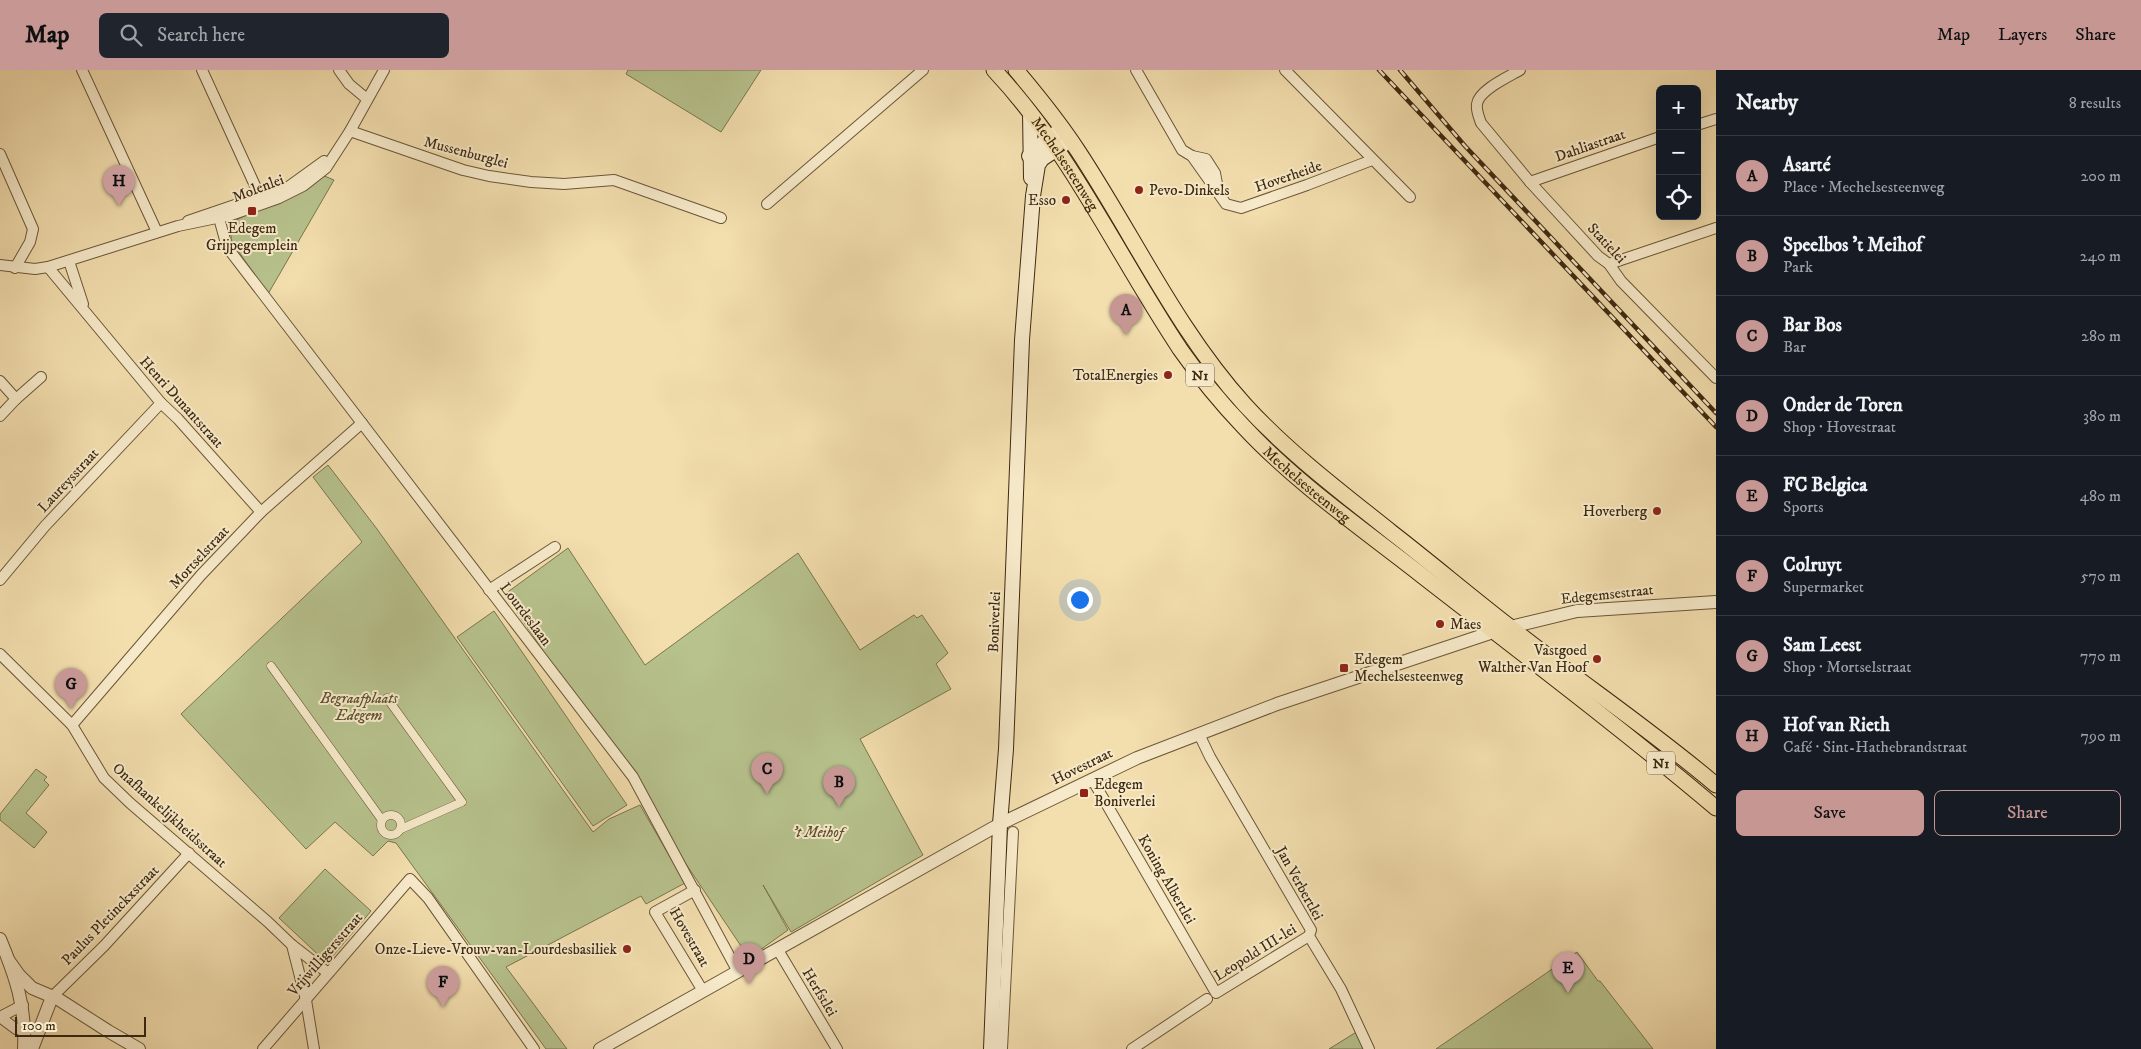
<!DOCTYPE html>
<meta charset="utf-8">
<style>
body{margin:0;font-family:"IM FELL DW Pica",serif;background:#20242c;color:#f1f3f6}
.controls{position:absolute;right:15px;top:15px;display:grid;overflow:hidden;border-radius:8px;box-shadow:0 5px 20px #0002}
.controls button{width:45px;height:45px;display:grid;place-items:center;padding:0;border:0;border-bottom:1px solid #363941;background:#171b24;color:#f1f3f6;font:25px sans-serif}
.scale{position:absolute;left:15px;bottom:12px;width:131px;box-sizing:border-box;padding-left:5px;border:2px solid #3d2910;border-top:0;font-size:14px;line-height:18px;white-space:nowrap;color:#3d2910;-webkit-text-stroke:4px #f7eaca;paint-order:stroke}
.you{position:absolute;left:1079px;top:529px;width:18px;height:18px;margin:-12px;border:4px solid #fff;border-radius:50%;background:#1a73e8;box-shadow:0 0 0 8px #1a73e833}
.badge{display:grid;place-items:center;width:32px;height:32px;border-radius:50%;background:#c59692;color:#111;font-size:16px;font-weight:700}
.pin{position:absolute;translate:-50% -41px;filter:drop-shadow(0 1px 2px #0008)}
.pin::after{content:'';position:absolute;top:26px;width:18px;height:15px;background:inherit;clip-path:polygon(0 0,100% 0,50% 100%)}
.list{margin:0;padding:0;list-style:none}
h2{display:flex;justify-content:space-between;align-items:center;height:65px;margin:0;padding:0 20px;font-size:21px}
h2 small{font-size:16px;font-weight:400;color:#9ea1a6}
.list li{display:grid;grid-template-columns:32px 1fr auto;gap:15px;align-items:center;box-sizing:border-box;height:80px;padding:0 20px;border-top:1px solid #363941}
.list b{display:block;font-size:19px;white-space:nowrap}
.list p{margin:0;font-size:16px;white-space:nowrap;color:#9ea1a6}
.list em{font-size:16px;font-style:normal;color:#9ea1a6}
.actions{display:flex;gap:10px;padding:15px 20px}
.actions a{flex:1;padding:11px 0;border:1px solid #c59692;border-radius:8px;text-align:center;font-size:18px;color:#c59692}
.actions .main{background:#c59692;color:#111}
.icon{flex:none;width:28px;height:28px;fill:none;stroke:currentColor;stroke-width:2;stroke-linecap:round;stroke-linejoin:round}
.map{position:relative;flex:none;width:1716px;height:979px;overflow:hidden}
header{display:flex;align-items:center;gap:30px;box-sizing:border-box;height:70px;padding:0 25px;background:#c59692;color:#111}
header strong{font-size:24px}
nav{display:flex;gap:28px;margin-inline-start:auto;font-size:18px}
.search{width:350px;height:45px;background:#20242c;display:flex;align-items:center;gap:12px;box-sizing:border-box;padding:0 18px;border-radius:8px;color:#9ea1a6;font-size:19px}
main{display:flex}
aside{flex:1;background:#171b24}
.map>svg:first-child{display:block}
.green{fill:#b7c28d;stroke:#7a764e}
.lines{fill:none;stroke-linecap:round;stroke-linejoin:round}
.pedestrian-casing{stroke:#6a5638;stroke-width:9}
.minor-casing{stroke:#6a5638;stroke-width:12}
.tertiary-casing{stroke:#6a5638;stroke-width:14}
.secondary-casing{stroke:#3d2910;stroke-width:16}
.primary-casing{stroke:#3d2910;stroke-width:17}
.pedestrian{stroke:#f7eaca;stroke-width:8}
.minor{stroke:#f7eaca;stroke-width:10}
.tertiary{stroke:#f7eaca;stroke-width:12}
.secondary{stroke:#f7eaca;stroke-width:14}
.primary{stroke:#f3deae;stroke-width:15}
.rail-casing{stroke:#3d2910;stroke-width:4.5}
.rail{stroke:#f7eaca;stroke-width:2.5;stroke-dasharray:8;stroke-linecap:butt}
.poi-dot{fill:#8f2418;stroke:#f7eaca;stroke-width:2}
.labels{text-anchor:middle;stroke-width:4;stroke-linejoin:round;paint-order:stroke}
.shield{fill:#f7eaca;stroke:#756348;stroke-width:1}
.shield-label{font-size:14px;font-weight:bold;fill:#3d2910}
.street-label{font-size:15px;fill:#3d2910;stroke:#f7eaca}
.poi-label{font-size:15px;fill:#3d2910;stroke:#f7eaca;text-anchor:end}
.park-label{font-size:15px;font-style:italic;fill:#5c4f2f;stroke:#f7eaca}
</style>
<header>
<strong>Map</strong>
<div class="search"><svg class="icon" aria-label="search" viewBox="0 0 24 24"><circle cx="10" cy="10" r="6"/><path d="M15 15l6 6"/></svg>Search here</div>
<nav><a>Map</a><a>Layers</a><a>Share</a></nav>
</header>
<main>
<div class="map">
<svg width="1716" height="979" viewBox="0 0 1716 979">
<rect width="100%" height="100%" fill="#f3deae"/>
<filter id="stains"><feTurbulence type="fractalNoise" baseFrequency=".004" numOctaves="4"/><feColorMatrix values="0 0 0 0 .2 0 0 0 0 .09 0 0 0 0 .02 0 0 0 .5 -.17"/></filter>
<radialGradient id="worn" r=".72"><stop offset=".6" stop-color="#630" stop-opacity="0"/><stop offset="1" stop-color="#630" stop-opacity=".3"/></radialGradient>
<!-- green -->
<g class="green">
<polygon points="628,0 761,0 721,62 626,4"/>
<polygon points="322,105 334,110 268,224 232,172 229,154"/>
<polygon points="328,395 377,459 593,762 609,749 640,735 685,813 646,834 641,826 506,897 567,979 546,979 396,773 388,771 373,786 335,752 306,779 181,644 362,472 313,407"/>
<polygon points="568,478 645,595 798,483 860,580 914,545 917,548 922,545 948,583 936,594 951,619 860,669 923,785 791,862 763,815 788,860 749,888 505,524"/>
<polygon points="494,541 627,735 593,756 457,567"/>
<polygon points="36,699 47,707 44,710 49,715 26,743 47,762 34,778 0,750 0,744"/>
<polygon points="325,799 371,841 327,893 279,848"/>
<polygon points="1577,882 1598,911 1600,911 1653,979 1436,979"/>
<polygon points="1358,961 1365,979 1329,979"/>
</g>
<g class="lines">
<!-- pedestrian casing -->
<g class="pedestrian-casing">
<g id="pedestrian">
<polyline points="271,596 382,750"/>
<polyline points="387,628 462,732 401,759"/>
<circle cx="391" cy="755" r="10"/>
</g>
</g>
<!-- minor casing -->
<g class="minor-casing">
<g id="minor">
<polyline points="82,0 157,162"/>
<polyline points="202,0 263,133"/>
<polyline points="339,0 349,14 367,29"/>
<polyline points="1136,0 1182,80 1192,86 1226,134 1241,138 1307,115 1372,90"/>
<polyline points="1285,0 1410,127"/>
<path d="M1520,0C1508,7 1479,20 1477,34C1476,41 1479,47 1481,53L1530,112L1598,186L1609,194L1621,211L1716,308"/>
<polyline points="1697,55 1716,49"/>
<polyline points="350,61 463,100 489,106 531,112 564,114 614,110 721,148"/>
<polyline points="0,84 33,159 30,172 15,198"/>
<polyline points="1192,86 1206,89 1215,103 1218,119"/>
<polyline points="1530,112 1660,67"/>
<polyline points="767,134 923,0"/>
<polyline points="219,148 227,177 633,707 738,902"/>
<polyline points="188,151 288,117 324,91"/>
<polyline points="69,191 83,234"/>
<polyline points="1609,194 1716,158"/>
<polyline points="0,195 35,199 48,197 178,156 231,145 279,128 303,116 326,98 350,61 384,0"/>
<polyline points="48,197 161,333 178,349 261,442"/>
<polyline points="0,311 16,329 0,346"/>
<polyline points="16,329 41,307"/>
<polyline points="0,510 45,456 161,333"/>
<polyline points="489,520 555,477"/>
<polyline points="0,584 72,655 104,708 130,733 268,852 292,875 328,903"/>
<polyline points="72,655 201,505 261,442 362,353"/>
<polyline points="1199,664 1210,687 1311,860 1309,866 1341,919 1369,979"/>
<polyline points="1092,709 1216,923 1309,866"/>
<polyline points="695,820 655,842 703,921"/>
<polyline points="292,875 306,930 314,979"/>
<polyline points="778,880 837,979"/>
<polyline points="52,927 104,876 189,783"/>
<polyline points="0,947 16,959 40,959"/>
<polyline points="0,947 23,935"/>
<polyline points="263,979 410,809 428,828 534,979"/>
<polyline points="1002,979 1013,762"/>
<polyline points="1132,979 1207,929"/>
</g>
</g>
<!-- tertiary casing -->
<g class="tertiary-casing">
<g id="tertiary">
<path d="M0,869C16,907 26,937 24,979"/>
<polyline points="9,891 19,905 32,918 58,929 108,961 139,979"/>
<polyline points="32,979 52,927"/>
<polyline points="600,979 1000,754 1137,688 1277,634 1502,559 1577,541 1716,532"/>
</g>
</g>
<!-- secondary casing -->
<g class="secondary-casing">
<g id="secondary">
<polyline points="1030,42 1031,108"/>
<polyline points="1029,86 1049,67 1063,59"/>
<polyline points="991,979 1000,754 1006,679 1022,270 1033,126 1038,95 1042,89 1066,73"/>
</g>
</g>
<!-- primary casing -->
<g class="primary-casing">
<g id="primary">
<path id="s1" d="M994,0C1071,82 1118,186 1180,279C1199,306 1220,332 1243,356C1295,412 1360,457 1420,504C1519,581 1620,657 1716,738"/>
<path d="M1016,0C1038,26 1059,52 1078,81C1134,166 1177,260 1245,335C1289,383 1341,422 1391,462C1431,493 1470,526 1510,557C1578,611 1650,659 1716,715"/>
</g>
</g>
<!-- pedestrian -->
<use href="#pedestrian" class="pedestrian"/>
<!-- minor -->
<use href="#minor" class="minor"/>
<!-- tertiary -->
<use href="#tertiary" class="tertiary"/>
<!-- secondary -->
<use href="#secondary" class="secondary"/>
<!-- primary -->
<use href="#primary" class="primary"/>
<!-- rail casing -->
<g class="rail-casing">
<g id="rail">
<polyline points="1379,0 1716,357"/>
<polyline points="1400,0 1465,76 1716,343"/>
</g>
</g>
<!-- rail -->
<use href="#rail" class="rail"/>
</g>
<!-- markers -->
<g class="poi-dot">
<circle cx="1139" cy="120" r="5"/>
<circle cx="1066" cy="130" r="5"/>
<rect x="247" y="136" width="10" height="10" rx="2.5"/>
<circle cx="1168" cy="305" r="5"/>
<circle cx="1657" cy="441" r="5"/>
<circle cx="1440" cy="554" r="5"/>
<circle cx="1597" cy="589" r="5"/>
<rect x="1339" y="593" width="10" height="10" rx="2.5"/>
<rect x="1079" y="718" width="10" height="10" rx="2.5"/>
<circle cx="627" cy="879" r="5"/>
</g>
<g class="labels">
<!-- shield labels -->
<g class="shield">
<rect x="1186" y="293.5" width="28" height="23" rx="4"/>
<rect x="1647" y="681.5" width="28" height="23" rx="4"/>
</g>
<g class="shield-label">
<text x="1200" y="310">N1</text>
<text x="1661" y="698">N1</text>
</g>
<!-- street labels -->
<g class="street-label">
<text transform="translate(1590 75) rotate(-19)" y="5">Dahliastraat</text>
<text transform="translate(466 82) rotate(15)" y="5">Mussenburglei</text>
<text dy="5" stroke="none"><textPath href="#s1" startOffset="118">Mechelsesteenweg</textPath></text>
<text transform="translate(1288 106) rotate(-19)" y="5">Hoverheide</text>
<text transform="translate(258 118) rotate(-21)" y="5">Molenlei</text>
<text transform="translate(1607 173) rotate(47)" y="5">Statielei</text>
<text transform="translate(182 332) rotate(48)" y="5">Henri Dunantstraat</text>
<text transform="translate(68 410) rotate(-47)" y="5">Laureysstraat</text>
<text dy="5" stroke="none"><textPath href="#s1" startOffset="522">Mechelsesteenweg</textPath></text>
<text transform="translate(199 487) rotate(-47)" y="5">Mortselstraat</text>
<text transform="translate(1607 524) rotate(-6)" y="5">Edegemsestraat</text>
<text transform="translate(526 544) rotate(53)" y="5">Lourdeslaan</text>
<text transform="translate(994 552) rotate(-88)" y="5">Boniverlei</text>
<text transform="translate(1082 696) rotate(-26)" y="5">Hovestraat</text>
<text transform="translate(170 745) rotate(42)" y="5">Onafhankelijkheidsstraat</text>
<text transform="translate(1167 809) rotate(60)" y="5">Koning Albertlei</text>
<text transform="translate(1300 813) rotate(61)" y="5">Jan Verbertlei</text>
<text transform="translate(110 845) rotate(-46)" y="5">Paulus Pletinckxstraat</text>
<text transform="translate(690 867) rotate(60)" y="5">Hovestraat</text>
<text transform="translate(1255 882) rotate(-32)" y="5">Leopold III-lei</text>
<text transform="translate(325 884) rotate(-49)" y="5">Vrijwilligersstraat</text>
<text transform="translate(820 922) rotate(59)" y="5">Herfstlei</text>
</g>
<!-- poi labels -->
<g class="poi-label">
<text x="1149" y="125" text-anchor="start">Pevo-Dinkels</text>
<text x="1056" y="135">Esso</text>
<text x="252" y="163" text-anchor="middle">Edegem<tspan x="252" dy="17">Grijpegemplein</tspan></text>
<text x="1158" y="310">TotalEnergies</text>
<text x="1647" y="446">Hoverberg</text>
<text x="1450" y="559" text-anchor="start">Maes</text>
<text x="1587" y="585">Vastgoed<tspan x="1587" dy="17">Walther Van Hoof</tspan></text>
<text x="1354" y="594" text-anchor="start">Edegem<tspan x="1354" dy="17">Mechelsesteenweg</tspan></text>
<text x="1094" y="719" text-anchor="start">Edegem<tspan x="1094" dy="17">Boniverlei</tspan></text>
<text x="617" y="884">Onze-Lieve-Vrouw-van-Lourdesbasiliek</text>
</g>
<!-- park labels -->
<g class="park-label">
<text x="359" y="633">Begraafplaats<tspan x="359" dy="17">Edegem</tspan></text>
<text x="818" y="767">'t Meihof</text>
</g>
</g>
<rect width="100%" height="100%" filter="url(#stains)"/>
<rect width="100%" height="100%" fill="url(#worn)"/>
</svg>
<div class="controls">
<button>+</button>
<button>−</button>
<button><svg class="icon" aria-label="locate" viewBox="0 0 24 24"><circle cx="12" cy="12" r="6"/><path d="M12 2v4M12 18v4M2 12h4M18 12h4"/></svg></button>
</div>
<div class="scale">100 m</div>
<div class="you"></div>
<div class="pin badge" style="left:1126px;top:265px">A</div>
<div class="pin badge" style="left:839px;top:737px">B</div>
<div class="pin badge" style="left:767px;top:724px">C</div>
<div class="pin badge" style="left:749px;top:914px">D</div>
<div class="pin badge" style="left:1568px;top:923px">E</div>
<div class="pin badge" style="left:443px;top:937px">F</div>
<div class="pin badge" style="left:71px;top:639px">G</div>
<div class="pin badge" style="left:119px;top:136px">H</div>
</div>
<aside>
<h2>Nearby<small>8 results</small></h2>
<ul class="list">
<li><span class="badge">A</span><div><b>Asarté</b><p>Place · Mechelsesteenweg</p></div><em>200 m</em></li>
<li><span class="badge">B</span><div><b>Speelbos 't Meihof</b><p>Park</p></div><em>240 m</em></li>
<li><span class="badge">C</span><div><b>Bar Bos</b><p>Bar</p></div><em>280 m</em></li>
<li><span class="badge">D</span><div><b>Onder de Toren</b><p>Shop · Hovestraat</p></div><em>380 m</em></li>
<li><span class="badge">E</span><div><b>FC Belgica</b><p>Sports</p></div><em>480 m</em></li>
<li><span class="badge">F</span><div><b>Colruyt</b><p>Supermarket</p></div><em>570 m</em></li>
<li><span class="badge">G</span><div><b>Sam Leest</b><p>Shop · Mortselstraat</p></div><em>770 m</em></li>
<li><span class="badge">H</span><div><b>Hof van Rieth</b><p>Café · Sint-Hathebrandstraat</p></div><em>790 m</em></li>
</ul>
<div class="actions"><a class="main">Save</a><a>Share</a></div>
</aside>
</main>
